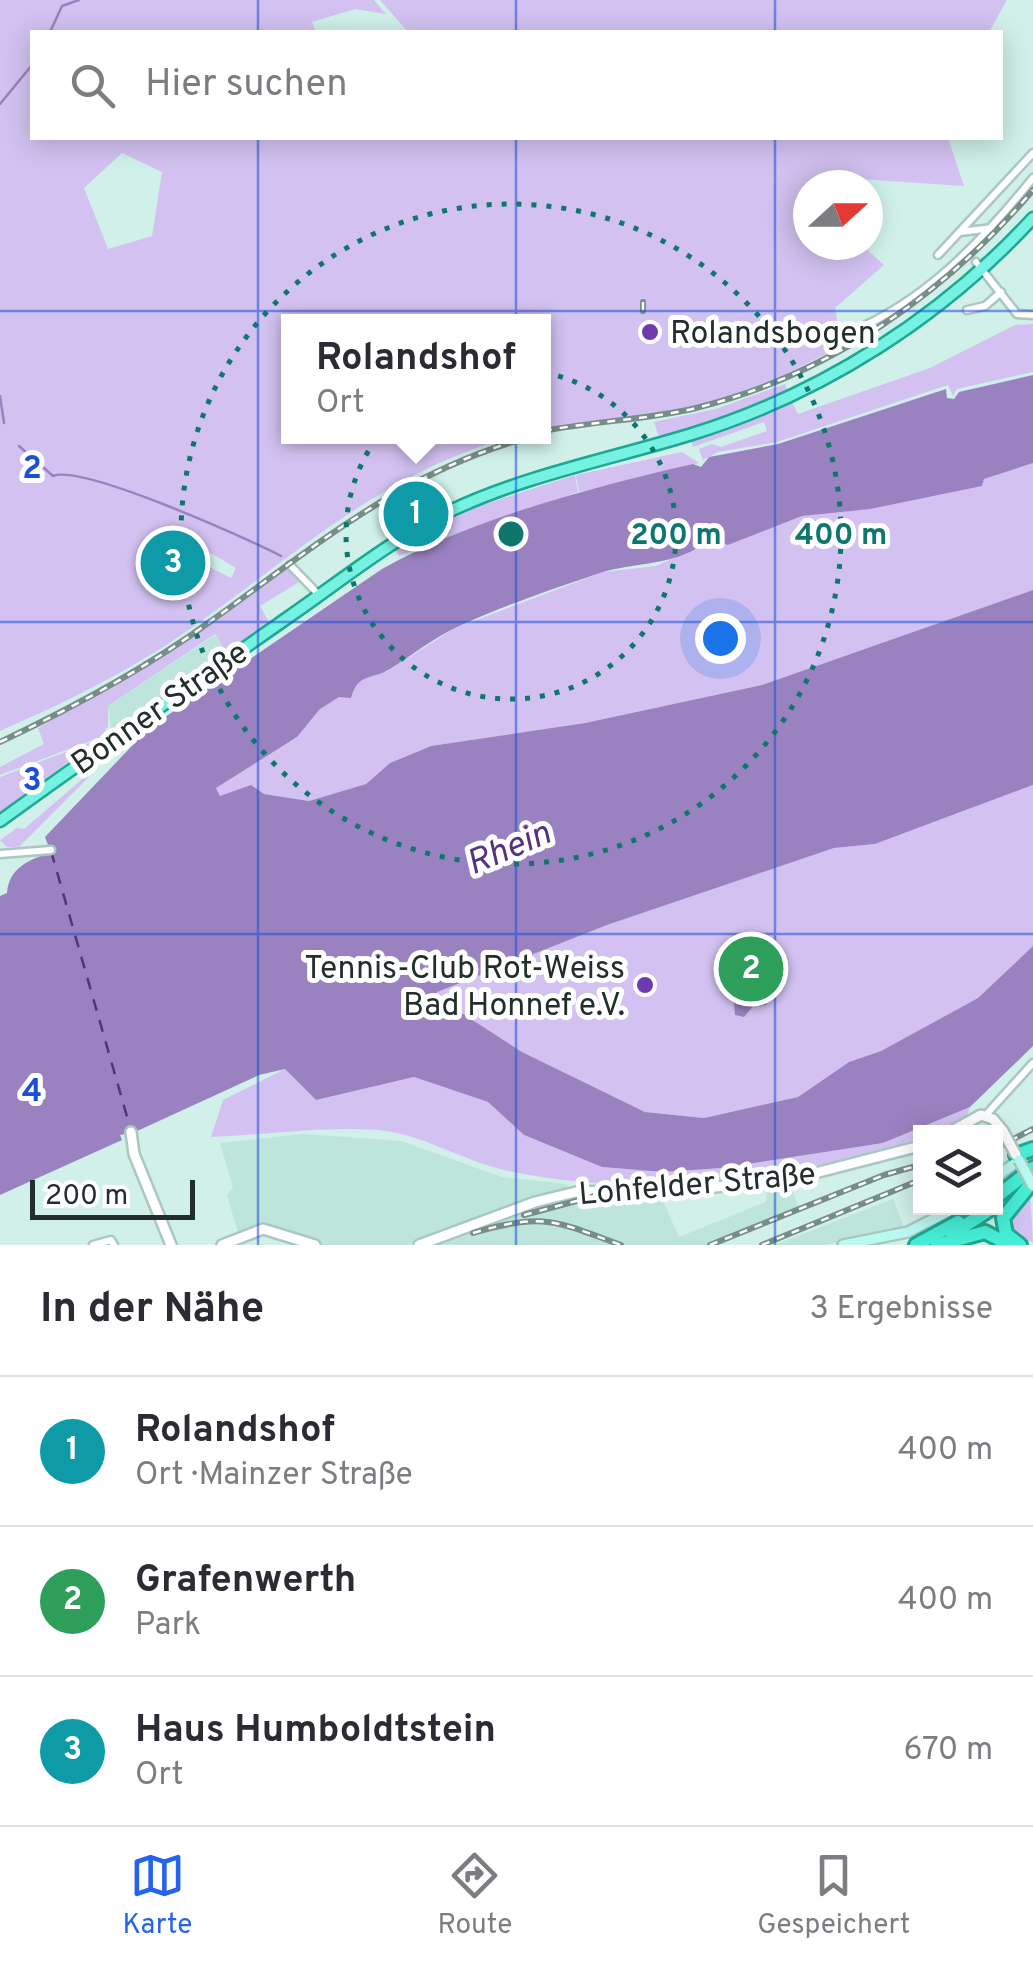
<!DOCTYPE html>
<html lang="de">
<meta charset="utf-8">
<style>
body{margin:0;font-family:Overpass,sans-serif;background:#f2f2f3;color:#2b2b33}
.controls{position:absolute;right:30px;bottom:30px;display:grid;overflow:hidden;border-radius:0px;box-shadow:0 5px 25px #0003}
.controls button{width:90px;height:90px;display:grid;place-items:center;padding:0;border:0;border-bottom:2px solid #e1e1e2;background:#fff;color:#2b2b33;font:50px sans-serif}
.compass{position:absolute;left:793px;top:170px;width:90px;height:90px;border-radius:50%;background:#fff;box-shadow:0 5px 25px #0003;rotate:69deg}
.scale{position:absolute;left:30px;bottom:25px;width:165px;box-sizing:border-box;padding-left:10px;border:5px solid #212e2b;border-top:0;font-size:28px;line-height:35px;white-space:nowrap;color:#212e2b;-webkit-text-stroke:8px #fff;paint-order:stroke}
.you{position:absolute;left:720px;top:638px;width:35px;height:35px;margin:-25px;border:8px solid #fff;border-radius:50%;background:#1a73e8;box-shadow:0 0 0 15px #1a73e833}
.badge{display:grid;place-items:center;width:65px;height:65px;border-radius:50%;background:#2563eb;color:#fff;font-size:32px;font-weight:700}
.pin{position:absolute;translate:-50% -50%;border:5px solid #fff;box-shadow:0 2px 10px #0006}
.popup{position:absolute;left:281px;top:314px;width:270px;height:130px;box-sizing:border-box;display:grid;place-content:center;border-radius:0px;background:#fff;filter:drop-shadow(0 2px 8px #0005);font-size:32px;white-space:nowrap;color:#7c7c81}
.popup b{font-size:38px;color:#2b2b33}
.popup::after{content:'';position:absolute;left:50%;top:100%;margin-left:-20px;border:20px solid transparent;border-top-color:#fff}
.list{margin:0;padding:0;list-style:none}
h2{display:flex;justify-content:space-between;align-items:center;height:130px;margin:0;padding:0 40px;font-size:42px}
h2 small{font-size:32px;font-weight:400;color:#7c7c81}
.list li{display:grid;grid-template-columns:65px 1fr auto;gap:30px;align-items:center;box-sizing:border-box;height:150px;padding:0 40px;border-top:2px solid #e1e1e2}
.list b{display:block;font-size:38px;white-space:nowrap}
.list p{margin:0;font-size:32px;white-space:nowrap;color:#7c7c81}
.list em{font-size:32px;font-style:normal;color:#7c7c81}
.icon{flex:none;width:55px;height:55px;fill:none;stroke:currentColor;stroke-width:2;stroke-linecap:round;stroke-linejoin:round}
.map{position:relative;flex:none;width:1033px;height:1245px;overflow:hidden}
.search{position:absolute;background:#fff;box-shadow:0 5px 25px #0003;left:30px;right:30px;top:30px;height:110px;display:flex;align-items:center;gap:25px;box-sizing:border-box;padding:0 35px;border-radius:0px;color:#7c7c81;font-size:38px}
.sheet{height:580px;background:#fff}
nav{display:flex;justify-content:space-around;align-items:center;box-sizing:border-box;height:140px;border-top:2px solid #e1e1e2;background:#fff;font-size:28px;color:#7c7c81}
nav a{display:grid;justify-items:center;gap:5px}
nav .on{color:#2563eb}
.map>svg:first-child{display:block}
.built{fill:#bde5dc}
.green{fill:#d3c2f1;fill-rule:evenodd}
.water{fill:#9a82c0}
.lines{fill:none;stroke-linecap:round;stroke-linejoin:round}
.stream{stroke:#9a82c0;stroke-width:2.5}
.ferry{stroke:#54337e;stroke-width:2.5;stroke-dasharray:12 10;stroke-linecap:butt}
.minor-casing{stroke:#a9c8c0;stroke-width:11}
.tertiary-casing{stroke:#a9c8c0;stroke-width:14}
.secondary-casing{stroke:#a9c8c0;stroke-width:14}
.primary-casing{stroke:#1ca894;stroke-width:15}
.trunk-casing{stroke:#1ca894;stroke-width:18}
.minor{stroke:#fff;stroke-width:6}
.tertiary{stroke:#fff;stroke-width:9}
.secondary{stroke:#baf9f0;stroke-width:9}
.primary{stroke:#75f2e1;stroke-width:10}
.trunk{stroke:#47eed7;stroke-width:12}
.rail-casing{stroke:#778d88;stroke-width:6}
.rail{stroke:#fff;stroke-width:2.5;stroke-dasharray:8;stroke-linecap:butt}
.tertiary-bridge-casing{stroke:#a9c8c0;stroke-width:14;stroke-linecap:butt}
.secondary-bridge-casing{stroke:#a9c8c0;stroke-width:14;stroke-linecap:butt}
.tertiary-bridge{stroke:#fff;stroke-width:9}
.secondary-bridge{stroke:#baf9f0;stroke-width:9}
.grid{fill:none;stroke:#1d4ed8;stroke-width:2.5;stroke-opacity:0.55}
.ring{fill:none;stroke:#0f766e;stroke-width:5;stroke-dasharray:5 10}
.poi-dot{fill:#7139b0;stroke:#fff;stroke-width:4}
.labels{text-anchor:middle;stroke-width:10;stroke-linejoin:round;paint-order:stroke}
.poi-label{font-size:32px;fill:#212e2b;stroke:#fff;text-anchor:start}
.street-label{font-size:32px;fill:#212e2b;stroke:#fff}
.water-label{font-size:35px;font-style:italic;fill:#54337e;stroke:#fff}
.grid-label{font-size:32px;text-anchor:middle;font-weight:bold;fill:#1d4ed8;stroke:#fff;stroke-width:10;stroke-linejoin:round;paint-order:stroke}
.centre{fill:#0f766e;stroke:#fff;stroke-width:5}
.ring-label{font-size:30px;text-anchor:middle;font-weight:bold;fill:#0f766e;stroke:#fff;stroke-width:10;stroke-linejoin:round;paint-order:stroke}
</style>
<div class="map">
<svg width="1033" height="1245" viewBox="0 0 1033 1245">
<rect width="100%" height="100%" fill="#d0f0e9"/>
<!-- built -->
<g class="built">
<polygon points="215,635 227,656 112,736 108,706"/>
<polygon points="304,1134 401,1141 502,1177 567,1184 573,1196 659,1192 679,1237 766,1202 767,1185 790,1182 799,1209 711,1245 429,1245 432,1236 408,1245 323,1245 268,1226 238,1233 227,1195 233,1187 220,1143"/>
<polygon points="893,1199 904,1228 825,1245 774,1245"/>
</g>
<!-- green -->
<g class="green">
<path d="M0,0H374L386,14L355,9L312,22L316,32H32V138H948L964,186L829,177L830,185H808V245H862L884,265L835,308L842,346L782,376L716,401L652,415L544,429V322H288V436L510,437C376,476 298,554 187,631C128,672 66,702 0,731ZM122,153L162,172L152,236L108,249L84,188ZM187,539L236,568L231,578L178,551Z"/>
<polygon points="380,0 1007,0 989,32 408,32"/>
<polygon points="1033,324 1033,372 957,389 953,396 948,385 777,442 718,452 703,460 699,449 712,444 721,447 767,431 764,422 693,447 691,441 792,402 798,414 930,368 1015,325"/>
<polygon points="785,384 789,393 749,412 660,440 654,422 716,409"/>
<polygon points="682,452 699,463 579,492 576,475"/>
<polygon points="1033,463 1033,590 762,685 585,723 431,746 390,763 366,784 309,801 264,794 220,796 216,787 297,737 320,709 372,672 386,672 455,628 603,572 656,566 694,549 718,529 728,545 802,516 982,486 984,479"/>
<polygon points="575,475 578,492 399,556 395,550 473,508"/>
<polygon points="286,566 301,581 260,606 270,624 227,654 215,634 108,706 108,726 101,737 0,775 0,767 44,744 38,728 154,662"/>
<polygon points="97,740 0,813 0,777"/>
<polygon points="87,775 89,777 19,847 7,847 0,840 17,828 24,829"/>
<polygon points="1033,785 1033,946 978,998 881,1051 849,1062 798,1097 704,1118 645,1112 522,1052 460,1013 428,1010 436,992 607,925 834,848 875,844"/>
<path d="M285,1069L316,1100L414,1077L488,1102L524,1135L602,1167L663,1172L722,1168L883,1143L970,1107L967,1116L933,1132H920V1138C787,1180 647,1200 508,1171C465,1162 423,1134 378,1130C321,1126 267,1135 211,1137L223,1100Z"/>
<polygon points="1030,1190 1033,1242 1013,1238 1007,1219"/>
</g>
<!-- water -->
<g class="water">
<path d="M1033,375V463L984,479L982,486L870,509L802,516L728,545L718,542L723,532L718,529C689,568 640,560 600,573C552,589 500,607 455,628C432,639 411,656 390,669C373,680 358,672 351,698L339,697L320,709L297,737L216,788L220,796L251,785L264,794L309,801L366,784L390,763L431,746L585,723L762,685L1033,590V785L875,844L834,848L607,925L437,992L428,1009L460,1012L522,1052L645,1112L704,1118L798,1097L849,1062L881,1051L978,998L1033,946V1046L970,1107L883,1143L722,1168L663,1172L602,1167L524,1135L488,1102L414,1077L316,1100L285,1069L259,1075L135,1132L120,1135L122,1140L0,1195V896L7,893C9,868 29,859 51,853L45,837L149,728L382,569C469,520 595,486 693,464L701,467L709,457L778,444L946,389L947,398L954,399L959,392Z"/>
<polygon points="739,977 742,995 754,989 758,1002 763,999 767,1005 753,1006 744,1017 735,1015 734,1003 746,1005 746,999 730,999 730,989 721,987 720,980"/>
</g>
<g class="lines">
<!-- stream -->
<g class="stream">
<polyline points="50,32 62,6 79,0"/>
<polyline points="0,104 32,65"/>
<polyline points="0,396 4,423"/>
<path d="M19,446L53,476C82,464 246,538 281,556"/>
</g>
<!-- ferry -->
<polyline class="ferry" points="51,851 130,1127"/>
<!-- minor casing -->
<g class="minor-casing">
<g id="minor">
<polyline points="960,232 992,228"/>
<polyline points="938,255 1033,153"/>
<polyline points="976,262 1017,314 1033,315"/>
<polyline points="967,310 985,306 1001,292"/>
<path d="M848,333C925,302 982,241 1033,178"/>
<polyline points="290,565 319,595"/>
<polyline points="0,854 51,850"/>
<polyline points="985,1116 1033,1063"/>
<polyline points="93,1245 111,1240 114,1245"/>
</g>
</g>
<!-- tertiary casing -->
<g class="tertiary-casing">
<g id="tertiary">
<polyline points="131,1132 134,1154 171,1245"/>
<polyline points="950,1132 981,1115 993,1119 1003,1131"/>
<polyline points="222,1245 263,1229 315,1245"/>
<polyline points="419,1245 535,1202 576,1192 704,1188 788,1180 920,1146"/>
</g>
</g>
<!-- secondary casing -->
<g class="secondary-casing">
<g id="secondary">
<polyline points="996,1177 1019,1160"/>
<polyline points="843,1245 908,1232 955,1208"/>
</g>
</g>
<!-- primary casing -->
<g class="primary-casing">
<path id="primary" d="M0,821C96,751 193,684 290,616C342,580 391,540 448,512C525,475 611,459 692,434C822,394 942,317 1033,218"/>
</g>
<!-- trunk casing -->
<g class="trunk-casing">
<g id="trunk">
<polyline points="1016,1155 1033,1149"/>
<polyline points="996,1197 1033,1168"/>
<polyline points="952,1234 992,1208"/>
<polyline points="916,1245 958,1222"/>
<polyline points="937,1245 985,1232 1008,1244"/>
<polyline points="1020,1245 1006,1234 1003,1218 1033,1181"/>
</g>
</g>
<!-- minor -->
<use href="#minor" class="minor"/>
<!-- tertiary -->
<use href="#tertiary" class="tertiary"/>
<!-- secondary -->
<use href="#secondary" class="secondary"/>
<!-- primary -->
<use href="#primary" class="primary"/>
<!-- trunk -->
<use href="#trunk" class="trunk"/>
<!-- rail casing -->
<g class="rail-casing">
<g id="rail">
<polyline points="643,302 643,311"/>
<path d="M544,431C594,421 646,420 696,408C829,375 945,294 1033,190"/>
<path d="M0,742C74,707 145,669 211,621C318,544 403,471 533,436"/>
<polyline points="996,1148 1033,1129"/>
<polyline points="524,1215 595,1196"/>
<path d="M473,1233C543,1212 555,1221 621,1245"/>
<polyline points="710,1245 884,1175 920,1165"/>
<polyline points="762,1245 920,1180"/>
</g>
</g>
<!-- rail -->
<use href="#rail" class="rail"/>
<!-- tertiary-bridge casing -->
<g class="tertiary-bridge-casing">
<polyline id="tertiary-bridge" points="1003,1131 1016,1155"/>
</g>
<!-- secondary-bridge casing -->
<g class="secondary-bridge-casing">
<polyline id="secondary-bridge" points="1019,1160 1033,1186"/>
</g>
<!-- tertiary-bridge -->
<use href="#tertiary-bridge" class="tertiary-bridge"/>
<!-- secondary-bridge -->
<use href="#secondary-bridge" class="secondary-bridge"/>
</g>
<!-- grid -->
<path class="grid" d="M258,0V32M516,0V32M775,0V32M258,138V1245M516,138V1245M775,138V1245M0,311H1033M0,622H1033M0,934H1033"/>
<!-- distance rings -->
<g class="ring">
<circle cx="511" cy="534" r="165"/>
<circle cx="511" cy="534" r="330"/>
</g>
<!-- markers -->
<g class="poi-dot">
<circle cx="650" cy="332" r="10"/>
<circle cx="645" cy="985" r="10"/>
</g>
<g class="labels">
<!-- poi labels -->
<g class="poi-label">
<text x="670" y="343">Rolandsbogen</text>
<text x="625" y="978" text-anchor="end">Tennis-Club Rot-Weiss<tspan x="625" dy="37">Bad Honnef e.V.</tspan></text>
</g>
<!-- street labels -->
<g class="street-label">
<text transform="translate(159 707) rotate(-35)" y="11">Bonner Straße</text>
<text transform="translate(697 1183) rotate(-5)" y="11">Lohfelder Straße</text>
</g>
<!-- water labels -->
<g class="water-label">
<text transform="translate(508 847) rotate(-23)" y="12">Rhein</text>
</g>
</g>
<g class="grid-label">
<text x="32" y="478">2</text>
<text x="32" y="790">3</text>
<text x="32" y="1101">4</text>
</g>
<circle cx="511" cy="534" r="15" class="centre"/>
<g class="ring-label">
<text x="676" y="544">200 m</text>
<text x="841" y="544">400 m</text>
</g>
</svg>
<div class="controls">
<button><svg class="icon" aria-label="layers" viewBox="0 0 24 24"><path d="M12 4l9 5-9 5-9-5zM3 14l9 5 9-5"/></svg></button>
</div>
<svg class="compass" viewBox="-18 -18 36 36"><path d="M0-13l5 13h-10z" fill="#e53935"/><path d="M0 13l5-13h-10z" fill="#7c7c81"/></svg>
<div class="scale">200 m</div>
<div class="you"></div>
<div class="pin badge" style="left:416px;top:514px;background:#0f9aa8">1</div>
<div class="popup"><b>Rolandshof</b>Ort</div>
<div class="pin badge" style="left:751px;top:969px;background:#2e9e5b">2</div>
<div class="pin badge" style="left:173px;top:563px;background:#0f9aa8">3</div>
<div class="search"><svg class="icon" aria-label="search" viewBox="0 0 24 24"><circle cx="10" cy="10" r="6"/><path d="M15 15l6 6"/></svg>Hier suchen</div>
</div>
<section class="sheet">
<h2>In der Nähe<small>3 Ergebnisse</small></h2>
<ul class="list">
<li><span class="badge" style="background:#0f9aa8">1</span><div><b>Rolandshof</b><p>Ort · Mainzer Straße</p></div><em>400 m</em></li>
<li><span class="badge" style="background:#2e9e5b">2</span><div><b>Grafenwerth</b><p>Park</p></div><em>400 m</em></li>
<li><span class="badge" style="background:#0f9aa8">3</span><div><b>Haus Humboldtstein</b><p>Ort</p></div><em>670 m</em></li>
</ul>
</section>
<nav>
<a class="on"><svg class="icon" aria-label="map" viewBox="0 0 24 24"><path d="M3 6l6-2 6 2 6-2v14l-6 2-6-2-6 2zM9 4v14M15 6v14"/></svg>Karte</a>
<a><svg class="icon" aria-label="directions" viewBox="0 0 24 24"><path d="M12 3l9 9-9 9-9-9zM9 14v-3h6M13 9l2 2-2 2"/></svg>Route</a>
<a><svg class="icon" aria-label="saved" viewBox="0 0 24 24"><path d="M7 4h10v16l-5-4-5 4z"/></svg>Gespeichert</a>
</nav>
